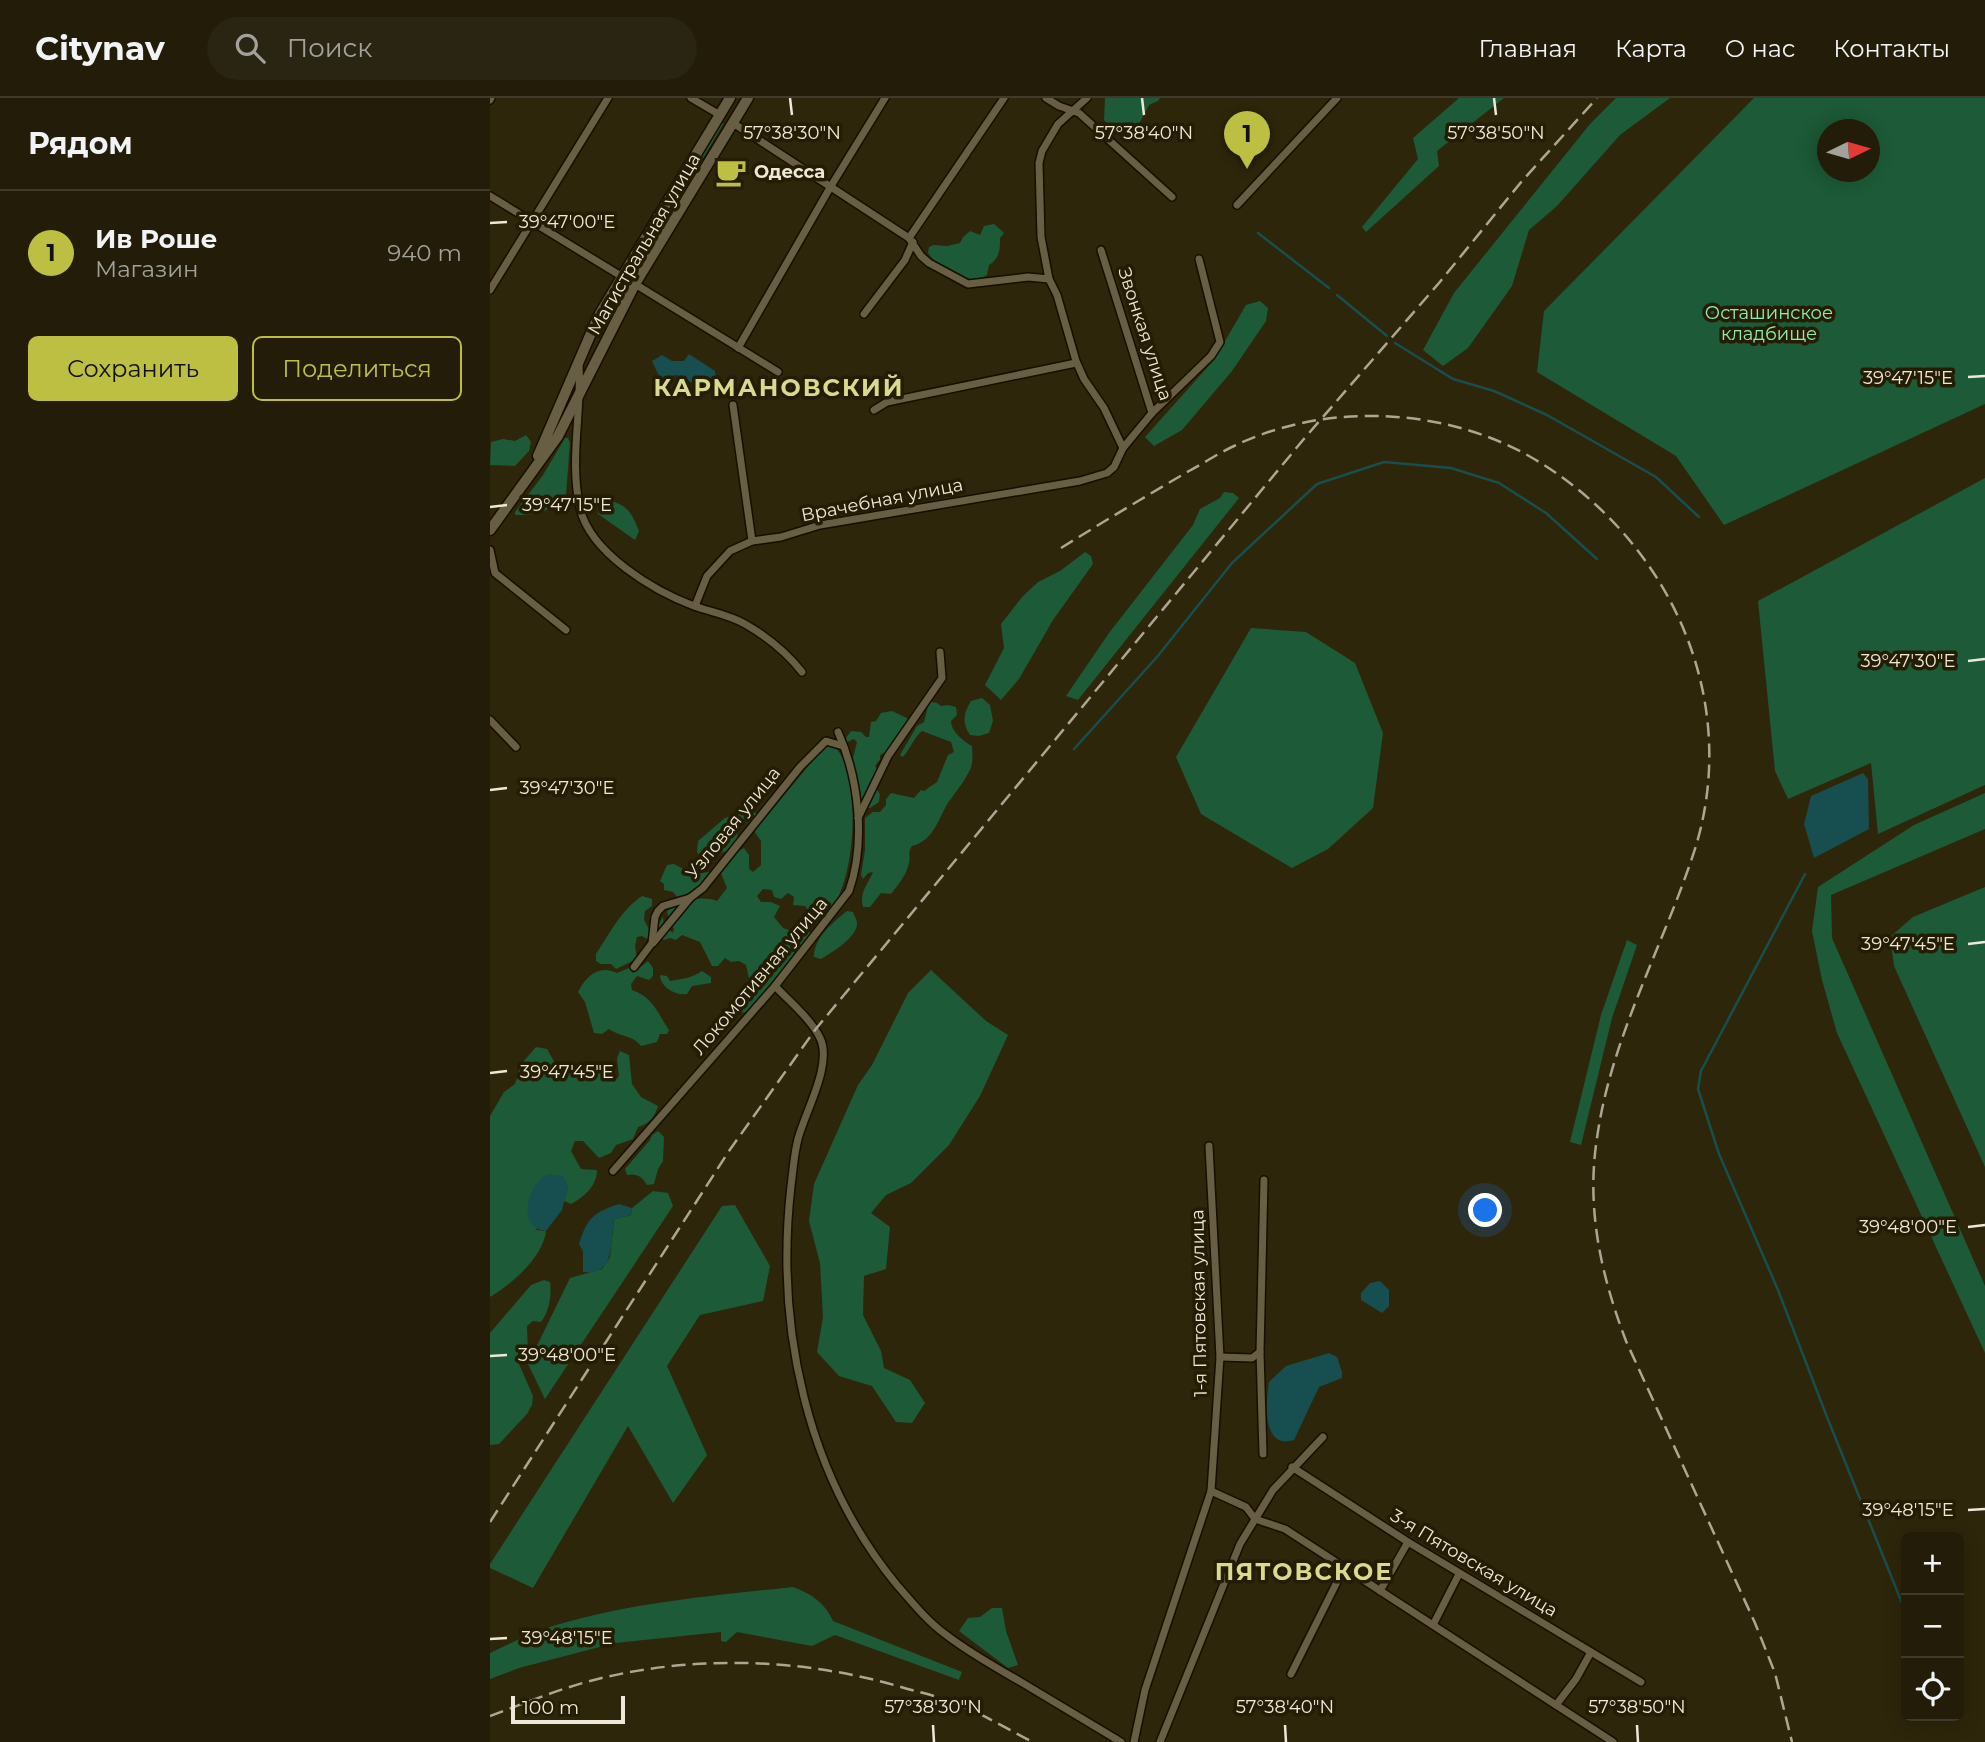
<!DOCTYPE html>
<html lang="ru">
<meta charset="utf-8">
<style>
body{margin:0;font-family:Montserrat,sans-serif;background:#2a2512;color:#f1f3f6}
.controls{position:absolute;right:21px;bottom:21px;display:grid;overflow:hidden;border-radius:10px;box-shadow:0 4px 18px #0003}
.controls button{width:63px;height:63px;display:grid;place-items:center;padding:0;border:0;border-bottom:2px solid #3f3a29;background:#221c08;color:#f1f3f6;font:35px sans-serif}
.compass{position:absolute;left:1327px;top:21px;width:63px;height:63px;border-radius:50%;background:#221c08;box-shadow:0 4px 18px #0003;rotate:85deg}
.scale{position:absolute;left:21px;bottom:18px;width:114px;box-sizing:border-box;padding-left:7px;border:4px solid #eee8d9;border-top:0;font-size:19px;line-height:24px;white-space:nowrap;color:#eee8d9;-webkit-text-stroke:5px #241c03;paint-order:stroke}
.you{position:absolute;left:996px;top:1113px;width:24px;height:24px;margin:-18px;border:5px solid #fff;border-radius:50%;background:#1a73e8;box-shadow:0 0 0 10px #1a73e833}
.badge{display:grid;place-items:center;width:46px;height:46px;border-radius:50%;background:#bdbf43;color:#111;font-size:23px;font-weight:700}
.pin{position:absolute;translate:-50% -58px;filter:drop-shadow(0 2px 4px #0008)}
.pin::after{content:'';position:absolute;top:37px;width:24px;height:21px;background:inherit;clip-path:polygon(0 0,100% 0,50% 100%)}
.list{margin:0;padding:0;list-style:none}
h2{display:flex;justify-content:space-between;align-items:center;height:91px;margin:0;padding:0 28px;font-size:30px}
h2 small{font-size:23px;font-weight:400;color:#a2a19c}
.list li{display:grid;grid-template-columns:46px 1fr auto;gap:21px;align-items:center;box-sizing:border-box;height:126px;padding:0 28px;border-top:2px solid #3f3a29}
.list b{display:block;font-size:26px;white-space:nowrap}
.list p{margin:0;font-size:23px;white-space:nowrap;color:#a2a19c}
.list em{font-size:23px;font-style:normal;color:#a2a19c}
.actions{display:flex;gap:14px;padding:21px 28px}
.actions a{flex:1;padding:16px 0;border:2px solid #bdbf43;border-radius:10px;text-align:center;font-size:24px;color:#bdbf43}
.actions .main{background:#bdbf43;color:#111}
.icon{flex:none;width:38px;height:38px;fill:none;stroke:currentColor;stroke-width:2;stroke-linecap:round;stroke-linejoin:round}
.map{position:relative;flex:none;width:1495px;height:1644px;overflow:hidden}
header{display:flex;align-items:center;gap:42px;box-sizing:border-box;height:98px;padding:0 35px;background:#221c08;border-bottom:2px solid #3f3a29}
header strong{font-size:33px}
nav{display:flex;gap:38px;margin-inline-start:auto;font-size:24px}
.search{width:490px;height:63px;background:#2a2512;display:flex;align-items:center;gap:18px;box-sizing:border-box;padding:0 24px;border-radius:38px;color:#a2a19c;font-size:26px}
main{display:flex}
aside{flex:1;background:#221c08}
.map>svg:first-child{display:block}
.green{fill:#1d5a37;fill-rule:evenodd}
.water{fill:#174e4f}
.lines{fill:none;stroke-linecap:round;stroke-linejoin:round}
.stream{stroke:#174e4f;stroke-width:2.5}
.street-casing{stroke:#160e00;stroke-width:10}
.secondary-casing{stroke:#160e00;stroke-width:13}
.street{stroke:#685e43;stroke-width:7}
.secondary{stroke:#685e43;stroke-width:10}
.rail{stroke:#ada693;stroke-width:2.5;stroke-dasharray:14 7;stroke-linecap:butt}
.ticks{fill:none;stroke:#eee8d9;stroke-width:2.5}
.labels{text-anchor:middle;stroke-width:7;stroke-linejoin:round;paint-order:stroke}
.poi-label{font-size:18px;font-weight:bold;fill:#eee8d9;stroke:#241c03;text-anchor:start}
.street-label{font-size:18px;fill:#eee8d9;stroke:#241c03}
.park-label{font-size:18px;fill:#8fecb0;stroke:#241c03}
.district-label{font-size:24px;font-weight:bold;letter-spacing:2px;fill:#d8db8d;stroke:#241c03}
.ticks-label{font-size:18px;text-anchor:middle;fill:#eee8d9;stroke:#241c03;stroke-width:7;stroke-linejoin:round;paint-order:stroke}
</style>
<header>
<strong>Citynav</strong>
<div class="search"><svg class="icon" aria-label="search" viewBox="0 0 24 24"><circle cx="10" cy="10" r="6"/><path d="M15 15l6 6"/></svg>Поиск</div>
<nav><a>Главная</a><a>Карта</a><a>О нас</a><a>Контакты</a></nav>
</header>
<main>
<aside>
<h2>Рядом<small></small></h2>
<ul class="list">
<li><span class="badge">1</span><div><b>Ив Роше</b><p>Магазин</p></div><em>940 m</em></li>
</ul>
<div class="actions"><a class="main">Сохранить</a><a>Поделиться</a></div>
</aside>
<div class="map">
<svg width="1495" height="1644" viewBox="0 0 1495 1644">
<rect width="100%" height="100%" fill="#2e260b"/>
<!-- green -->
<g class="green">
<polygon points="615,0 670,0 668,3 659,7 648,28 636,38 627,36 614,22"/>
<polygon points="969,0 1014,0 947,53 949,68 876,134 872,129 928,61 923,40"/>
<polygon points="1126,0 1180,0 1130,37 1067,108 1039,132 1022,188 978,250 953,268 933,252 964,195 1100,26"/>
<path d="M1264,0H1495V306L1234,427L1186,358L1047,274L1054,213ZM1338,32H1380V74H1338Z"/>
<polygon points="234,25 143,177 139,179 139,174 230,26"/>
<path d="M504,126L514,135L510,140C510,152 510,160 499,167L497,177C479,189 450,172 438,155L439,149L444,147L457,148L470,145L473,139L480,133L490,137L494,128Z"/>
<polygon points="770,203 778,210 776,223 742,273 692,332 664,348 655,339 724,262 756,207"/>
<polygon points="36,337 41,344 39,353 25,368 0,367 1,344 13,341 25,343"/>
<path d="M75,340H78L80,345L76,397C67,412 42,418 25,417V414L53,377Z"/>
<polygon points="1495,380 1495,687 1388,736 1381,665 1298,701 1285,673 1268,503"/>
<polygon points="734,394 743,395 749,400 588,602 576,598 619,535 703,427 710,411 730,400"/>
<path d="M118,402C139,408 141,414 149,433L145,442L108,416L110,406Z"/>
<polygon points="595,454 601,458 603,466 563,522 529,581 511,602 495,587 514,550 511,526 532,499 548,484 570,473"/>
<polygon points="761,530 816,534 865,565 893,635 883,710 838,751 802,770 711,716 686,659"/>
<path d="M492,600L500,607L503,623L499,635L489,638L480,637C472,625 473,616 481,603Z"/>
<path d="M441,604L447,605L451,608L458,607L466,609L467,617L461,623C461,633 473,643 482,648C482,653 483,660 482,665C481,674 469,690 463,698C449,714 447,742 422,748C417,755 421,757 419,765C417,776 408,787 401,796L391,795L380,809H373C369,793 378,787 383,774L378,775L373,781L371,777L375,752V720L383,714H390L396,707V701L401,695L424,700L431,692L434,693L447,684L458,657L464,654L461,644L432,633C425,638 420,651 413,659L410,657L427,628L434,624L438,608Z"/>
<polygon points="402,613 417,620 420,625 415,634 407,638 403,651 390,657 390,661 385,668 390,675 385,689 390,696 389,704 380,710 373,710 363,660 367,644 364,641 357,644 356,640 361,633 371,634 376,639 379,639 381,624 386,623 391,615"/>
<path d="M341,646C375,666 368,808 327,823L315,808L303,807L304,799L298,795L291,801L284,799L282,792L273,791L267,798L271,804H281L290,808L284,819L293,830L305,834L314,829L319,831L320,836L258,914L249,915L242,900L254,897L259,880L256,867L249,863L241,864L235,860L228,868H222L210,844L192,837L186,842L180,840L174,842L168,838L159,842L152,838L147,839L145,848L147,861L126,871L121,866H111L106,863V856C120,835 131,812 152,798L162,801V808L155,813L154,822L159,831L164,832L173,819L174,827L183,835L184,830L180,828L177,813C192,803 209,797 227,803L237,790L230,773L245,755L254,750L259,757V771L263,774L271,767V743L264,733L335,648Z"/>
<polygon points="1495,695 1495,731 1341,797 1342,840 1495,1188 1495,1255 1347,935 1332,882 1322,833 1328,789 1424,727"/>
<path d="M253,710L268,716L263,725L253,724C244,734 250,737 245,745C239,755 227,755 220,761H212L207,754L208,743L235,720L248,716Z"/>
<polygon points="184,766 202,776 219,774 220,776 208,789 189,801 183,794 174,792 174,786 170,783 177,767"/>
<polygon points="1495,789 1495,1069 1404,868 1400,839 1423,819"/>
<path d="M357,813L363,814C364,818 367,821 367,825C368,839 341,855 331,861L324,859C324,840 342,825 357,813Z"/>
<polygon points="1137,842 1147,847 1122,920 1091,1047 1080,1044 1111,917"/>
<path d="M158,863L163,870V878L159,882L147,878L141,886L142,892C163,899 168,916 179,932L177,936H170L167,944L151,948C143,937 130,939 119,931L112,936L104,935L95,904L88,894C96,878 109,866 127,875L139,870L143,875Z"/>
<polygon points="441,872 496,923 518,937 490,998 459,1047 421,1085 396,1097 381,1115 400,1129 396,1171 374,1178 373,1217 391,1253 394,1270 420,1282 435,1305 422,1325 406,1324 382,1288 349,1278 327,1254 333,1219 330,1165 319,1123 324,1086 368,987 382,967 418,895"/>
<path d="M212,873L221,879V885L202,888L197,896C186,898 170,889 170,877L177,878L180,883C192,881 202,880 212,873Z"/>
<path d="M46,949L57,951L65,965L87,975H110L124,984L129,978L127,960L130,953L139,957L142,986L151,999L168,1008C164,1020 160,1025 148,1029L143,1041L126,1047L121,1055L109,1060L93,1043H85L81,1053L91,1071L107,1072C107,1088 94,1099 81,1106L74,1103L78,1088L46,1132L56,1133C53,1159 22,1186 0,1199V1018L14,994L25,986L32,965Z"/>
<path d="M168,1033L174,1039L173,1063L168,1071L164,1086L157,1087C152,1078 146,1075 137,1077L135,1071L160,1042L162,1037Z"/>
<polygon points="163,1093 178,1095 183,1108 55,1301 38,1266 80,1180 112,1171 120,1159 124,1121 141,1117 142,1110"/>
<polygon points="245,1107 280,1168 273,1203 210,1217 177,1268 217,1357 183,1405 138,1328 43,1490 0,1470 0,1466 232,1108"/>
<path d="M54,1182L60,1184C62,1197 59,1214 51,1224L43,1223L37,1228L38,1256L30,1259L29,1266L43,1298L42,1307L37,1316L9,1346L0,1347V1235L41,1187Z"/>
<path d="M303,1489C322,1496 335,1505 343,1523L472,1574L469,1582L345,1537L322,1548L247,1534L236,1544L231,1543V1534L125,1545L29,1570L0,1581V1555C18,1547 36,1537 54,1531C134,1505 220,1498 303,1489Z"/>
<polygon points="502,1510 512,1510 516,1533 528,1567 518,1570 469,1533 478,1520 490,1519"/>
</g>
<!-- water -->
<g class="water">
<polygon points="199,256 225,273 227,286 209,288 187,277 170,280 162,263 172,257 182,263 194,263"/>
<polygon points="1373,675 1378,681 1379,731 1324,760 1314,726 1321,698"/>
<path d="M58,1076L73,1078L78,1088L72,1112L56,1133C25,1130 38,1085 58,1076Z"/>
<path d="M129,1106L142,1110L141,1117L124,1121C120,1144 126,1178 93,1174V1153L89,1146C97,1120 104,1114 129,1106Z"/>
<polygon points="890,1183 899,1192 899,1208 892,1215 871,1202 871,1195 880,1185"/>
<path d="M839,1255L847,1259L852,1274V1280L829,1289L804,1342C771,1352 776,1303 779,1284L796,1268Z"/>
</g>
<g class="lines">
<!-- stream -->
<g class="stream">
<polyline points="768,135 839,190"/>
<polyline points="847,197 897,238"/>
<polyline points="905,245 963,281 1004,293 1057,317 1166,379 1209,419"/>
<polyline points="584,651 667,559 742,465 827,386 894,364 961,370 1009,385 1056,415 1107,461"/>
<polyline points="1315,776 1211,973 1208,991 1229,1056 1288,1192 1337,1319 1416,1515"/>
</g>
<!-- street casing -->
<g class="street-casing">
<g id="street">
<polyline points="201,0 230,17"/>
<polyline points="556,0 569,8 589,15 682,99"/>
<polyline points="597,0 568,26 552,53 549,65 551,139 559,181 567,197 586,263 594,281 614,310 633,350"/>
<polyline points="0,2 1,0"/>
<polyline points="243,25 419,140 431,158 439,165 478,186 538,179 559,181"/>
<polyline points="0,98 131,178"/>
<polyline points="747,107 847,0"/>
<polyline points="419,140 514,0"/>
<polyline points="611,152 662,315 721,258 730,244 709,161"/>
<polyline points="145,186 288,274"/>
<polyline points="0,192 118,0"/>
<polyline points="374,216 415,162 423,144"/>
<polyline points="248,250 341,88 395,0"/>
<path d="M89,266C92,314 79,362 90,410C100,455 164,493 204,508C221,514 240,517 255,526C276,538 297,555 312,574"/>
<polyline points="243,307 262,443"/>
<polyline points="384,312 397,304 586,265"/>
<polyline points="0,452 5,475 76,532"/>
<polyline points="205,508 217,478 240,453 262,443 291,439 330,427 590,383 617,375 624,369 633,350 662,315"/>
<polyline points="0,622 26,649"/>
<polyline points="368,720 398,658 452,580 450,554"/>
<polyline points="163,845 200,800"/>
<polyline points="144,869 162,845 165,819 168,813 173,808 200,800 213,790 310,669 336,643 353,648"/>
<path d="M285,888C300,904 321,921 330,940C343,966 315,1014 308,1041C304,1056 303,1073 301,1088C285,1228 316,1377 407,1487C422,1504 436,1522 455,1536C478,1554 505,1569 531,1584C564,1604 598,1624 631,1644"/>
<path d="M123,1073L285,888L359,793C376,744 369,681 348,634"/>
<polyline points="770,1254 773,1356"/>
<polyline points="730,1259 762,1260 770,1254 774,1082"/>
<polyline points="802,1369 918,1444 1151,1584"/>
<polyline points="721,1393 756,1409 765,1421 795,1431 1123,1644"/>
<polyline points="890,1493 918,1444"/>
<polyline points="943,1527 969,1476"/>
<polyline points="801,1576 854,1470"/>
<polyline points="1066,1607 1086,1581 1101,1554"/>
<polyline points="644,1644 655,1592 721,1393 730,1259 719,1048"/>
<polyline points="670,1644 750,1446 783,1392 833,1339"/>
</g>
</g>
<!-- secondary casing -->
<g class="secondary-casing">
<g id="secondary">
<polyline points="48,358 108,219 240,0"/>
<polyline points="0,432 68,338 145,186 258,0"/>
</g>
</g>
<!-- street -->
<use href="#street" class="street"/>
<!-- secondary -->
<use href="#secondary" class="secondary"/>
<!-- rail -->
<g class="rail">
<path d="M571,450C613,424 656,398 699,373C714,365 729,355 744,348C835,304 952,309 1039,358C1176,436 1253,597 1205,751C1174,847 1121,939 1107,1040C1096,1111 1111,1177 1136,1243L1265,1525L1285,1575L1302,1644"/>
<polyline points="0,1424 239,1053 325,932 813,342 949,185 1032,83 1107,0"/>
<path d="M0,1618C38,1604 76,1588 116,1579C212,1557 316,1561 411,1589C431,1595 453,1599 472,1608C496,1618 519,1632 543,1644"/>
</g>
</g>
<!-- ticks -->
<path class="ticks" d="M300,0L302,17M652,0L654,17M1004,0L1006,17M0,125L17,124M1478,279L1495,278M0,409L17,407M1478,563L1495,561M0,692L17,690M1478,846L1495,844M0,975L17,973M1478,1129L1495,1127M0,1258L17,1257M1478,1412L1495,1411M0,1541L17,1540M443,1627L444,1644M795,1627L796,1644M1147,1627L1148,1644"/>
<!-- icons -->
<defs>
<g id="cafe-bare" transform="scale(2.415)"><path d="M-5.5-4.5H6V0H3Q3 3.5 0 3.5H-2.5Q-5.5 3.5-5.5 0ZM3-3.2v2h1.7v-2ZM-6 4.5H4V6H-6Z" fill="#bdbf43" stroke="#241c03" stroke-width="2.5" paint-order="stroke"/></g>
</defs>
<g fill-rule="evenodd">
<use href="#cafe-bare" x="241" y="74"/>
</g>
<g class="labels">
<!-- poi labels -->
<g class="poi-label">
<text x="264" y="80">Одесса</text>
</g>
<!-- street labels -->
<g class="street-label">
<text transform="translate(154 146) rotate(-60)" y="6">Магистральная улица</text>
<text transform="translate(655 236) rotate(72)" y="6">Звонкая улица</text>
<text transform="translate(392 402) rotate(-11)" y="6">Врачебная улица</text>
<text transform="translate(243 725) rotate(-51)" y="6">Узловая улица</text>
<text transform="translate(270 878) rotate(-50)" y="6">Локомотивная улица</text>
<text transform="translate(709 1205) rotate(-91)" y="6">1-я Пятовская улица</text>
<text transform="translate(984 1465) rotate(31)" y="6">3-я Пятовская улица</text>
</g>
<!-- park labels -->
<g class="park-label">
<text x="1279" y="221">Осташинское<tspan x="1279" dy="21">кладбище</tspan></text>
</g>
<!-- district labels -->
<g class="district-label">
<text x="289" y="298">КАРМАНОВСКИЙ</text>
<text x="814" y="1482">ПЯТОВСКОЕ</text>
</g>
</g>
<g class="ticks-label">
<text x="302" y="41">57°38'30"N</text>
<text x="654" y="41">57°38'40"N</text>
<text x="1006" y="41">57°38'50"N</text>
<text x="77" y="130">39°47'00"E</text>
<text x="1418" y="286">39°47'15"E</text>
<text x="77" y="413">39°47'15"E</text>
<text x="1418" y="569">39°47'30"E</text>
<text x="77" y="696">39°47'30"E</text>
<text x="1418" y="852">39°47'45"E</text>
<text x="77" y="980">39°47'45"E</text>
<text x="1418" y="1135">39°48'00"E</text>
<text x="77" y="1263">39°48'00"E</text>
<text x="1418" y="1418">39°48'15"E</text>
<text x="77" y="1546">39°48'15"E</text>
<text x="443" y="1615">57°38'30"N</text>
<text x="795" y="1615">57°38'40"N</text>
<text x="1147" y="1615">57°38'50"N</text>
</g>
</svg>
<div class="controls">
<button>+</button>
<button>−</button>
<button><svg class="icon" aria-label="locate" viewBox="0 0 24 24"><circle cx="12" cy="12" r="6"/><path d="M12 2v4M12 18v4M2 12h4M18 12h4"/></svg></button>
</div>
<svg class="compass" viewBox="-18 -18 36 36"><path d="M0-13l5 13h-10z" fill="#e53935"/><path d="M0 13l5-13h-10z" fill="#a2a19c"/></svg>
<div class="scale">100 m</div>
<div class="you"></div>
<div class="pin badge" style="left:757px;top:71px">1</div>
</div>
</main>
